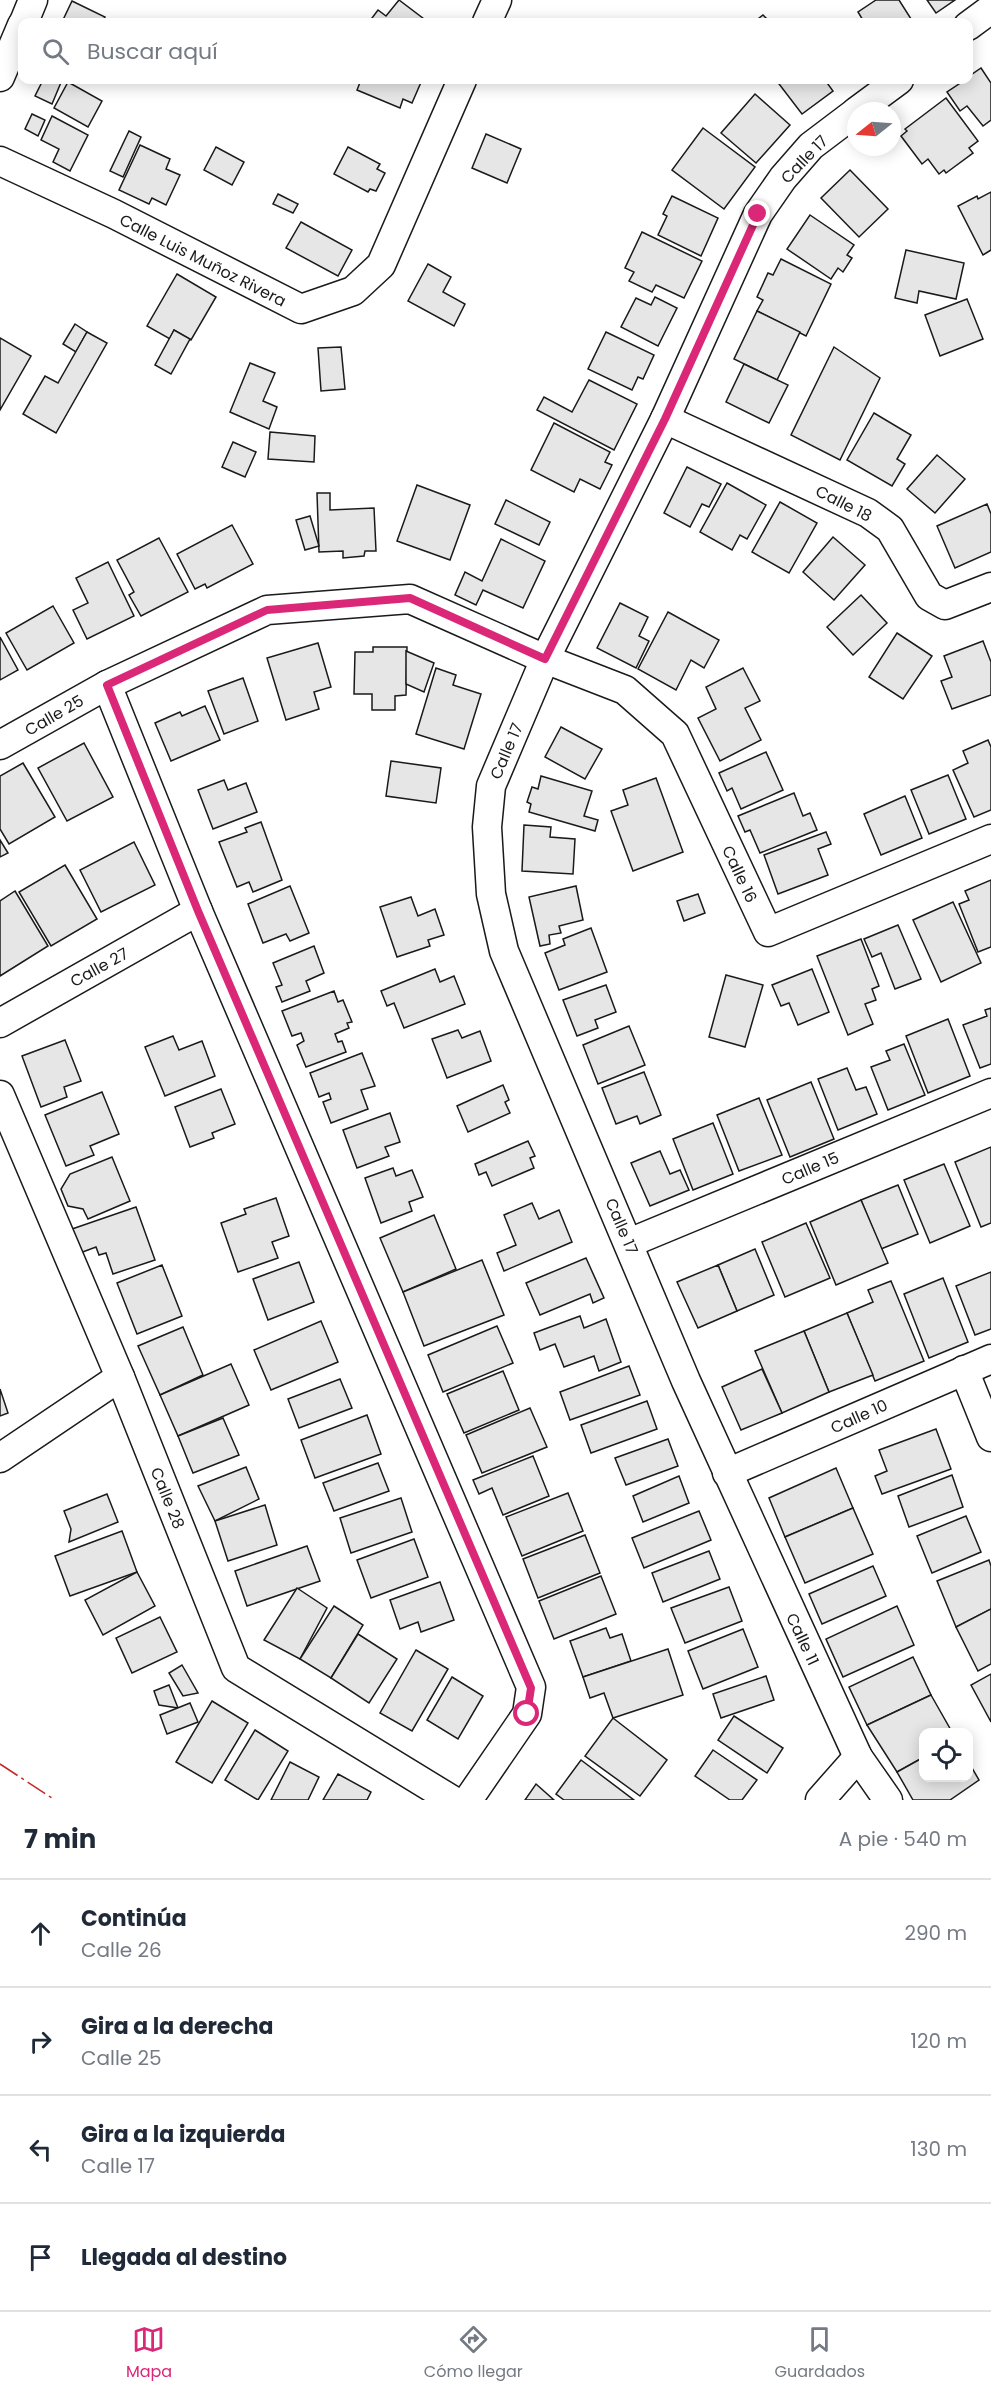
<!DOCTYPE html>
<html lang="es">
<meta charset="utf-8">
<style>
body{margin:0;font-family:Poppins,sans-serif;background:#f6f6f7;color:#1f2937}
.controls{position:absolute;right:18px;bottom:18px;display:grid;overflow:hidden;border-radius:12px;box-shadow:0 3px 15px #0003}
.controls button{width:54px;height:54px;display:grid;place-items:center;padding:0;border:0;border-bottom:2px solid #e0e1e3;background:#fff;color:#1f2937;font:30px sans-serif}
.compass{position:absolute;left:847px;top:102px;width:54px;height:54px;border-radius:50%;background:#fff;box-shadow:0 3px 15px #0003;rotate:253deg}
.stop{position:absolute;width:18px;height:18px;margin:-14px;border:4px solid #db2777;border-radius:50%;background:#fff}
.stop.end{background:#db2777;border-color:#fff;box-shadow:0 2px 6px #0008}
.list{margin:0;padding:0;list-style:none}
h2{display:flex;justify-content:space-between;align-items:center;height:78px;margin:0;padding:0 24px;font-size:26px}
h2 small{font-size:20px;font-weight:400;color:#747a83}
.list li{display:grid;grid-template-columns:39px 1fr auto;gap:18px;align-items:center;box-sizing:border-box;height:108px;padding:0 24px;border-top:2px solid #e0e1e3}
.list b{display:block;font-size:22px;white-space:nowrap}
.list p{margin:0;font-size:20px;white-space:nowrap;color:#747a83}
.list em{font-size:20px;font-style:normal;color:#747a83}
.icon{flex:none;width:33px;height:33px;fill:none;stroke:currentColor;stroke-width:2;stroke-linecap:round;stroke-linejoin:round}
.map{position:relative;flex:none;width:991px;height:1800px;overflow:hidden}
.search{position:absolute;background:#fff;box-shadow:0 3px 15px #0003;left:18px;right:18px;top:18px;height:66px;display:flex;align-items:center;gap:15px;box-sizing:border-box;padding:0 21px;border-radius:12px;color:#747a83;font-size:22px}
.sheet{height:510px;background:#fff}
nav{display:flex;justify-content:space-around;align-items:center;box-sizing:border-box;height:84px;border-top:2px solid #e0e1e3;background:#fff;font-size:16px;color:#747a83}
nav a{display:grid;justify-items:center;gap:3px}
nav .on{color:#db2777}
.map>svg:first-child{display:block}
.building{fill:#e6e6e6;stroke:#1a1a1a;stroke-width:1.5}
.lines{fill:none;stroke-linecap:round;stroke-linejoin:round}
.minor-casing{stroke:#1a1a1a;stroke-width:31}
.minor{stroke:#fff;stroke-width:28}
.power{stroke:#c62828;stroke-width:1.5;stroke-dasharray:21 4.5 3 4.5;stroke-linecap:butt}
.route{stroke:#db2777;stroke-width:8}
.labels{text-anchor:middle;stroke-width:4.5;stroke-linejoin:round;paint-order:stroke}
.street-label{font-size:16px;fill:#1a1a1a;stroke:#fff}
</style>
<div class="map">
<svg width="991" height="1800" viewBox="0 0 991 1800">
<rect width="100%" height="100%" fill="#fff"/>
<!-- building -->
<g class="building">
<polygon points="399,0 428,22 369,22 378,10 386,16"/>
<polygon points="876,0 899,0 913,22 864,22 858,12"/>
<polygon points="927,0 955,0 936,13"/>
<polygon points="72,1 105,17 102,22 62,22"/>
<polygon points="763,15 770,22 754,22"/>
<polygon points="981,68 991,83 991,120 983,126 967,106 960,111 947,92 965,80 968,80 968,77"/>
<polygon points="43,80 62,80 52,104 35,96"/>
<polygon points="361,80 422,80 412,103 403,99 400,108 357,90"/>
<polygon points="776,80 825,80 833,91 802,114"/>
<polygon points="68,82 102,101 88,127 54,108"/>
<polygon points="755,94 790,125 756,163 721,133"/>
<polygon points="946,98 978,141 969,148 973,153 946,173 944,170 939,174 928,159 922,164 901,136 907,131 905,129"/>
<polygon points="32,114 45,120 38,136 25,129"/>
<polygon points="52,116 88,135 70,171 53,162 59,149 41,140"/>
<polygon points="703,128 755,167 724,209 672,170"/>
<polygon points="129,131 141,137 123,177 110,171"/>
<polygon points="486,134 521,149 507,183 472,168"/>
<polygon points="140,145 170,159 166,169 180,175 166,205 152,198 149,204 119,190"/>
<polygon points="216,147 244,162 232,185 204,170"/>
<polygon points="348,147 380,164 377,169 385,173 376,191 370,189 368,192 334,174"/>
<polygon points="850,170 888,209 859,237 821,198"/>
<polygon points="991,192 991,250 983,255 958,206 977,196 978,199"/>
<polygon points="278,194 298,204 293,213 273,204"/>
<polygon points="672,196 718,218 701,256 658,235 667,216 663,214"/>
<polygon points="810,215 854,245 847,255 852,258 843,272 838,268 831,279 787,249"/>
<polygon points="301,222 352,250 338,276 286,248"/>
<polygon points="642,232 702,261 684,298 656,285 652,292 629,281 634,272 625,268"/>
<polygon points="906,250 964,263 956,299 919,291 917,303 895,298"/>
<polygon points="781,259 831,284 806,336 757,311 763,300 757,297 768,273 773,275"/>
<polygon points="428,264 451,277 443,292 465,304 454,326 408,301"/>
<polygon points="177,274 216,297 191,340 174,330 170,339 147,326"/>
<polygon points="655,297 677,308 658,346 621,327 636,298 651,305"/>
<polygon points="967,299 983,339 940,356 925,315"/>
<polygon points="757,311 800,332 777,380 734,359"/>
<polygon points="75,324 87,332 76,352 63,344"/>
<polygon points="174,330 190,339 171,374 155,365"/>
<polygon points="87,332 107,343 56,433 23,414 45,376 58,383"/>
<polygon points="606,332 654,355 643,379 638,377 632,390 588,369"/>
<polygon points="0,338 31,356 0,410"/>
<polygon points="341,347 345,389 321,391 318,348"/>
<polygon points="834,347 880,378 840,460 791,435"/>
<polygon points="250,363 275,373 263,401 277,407 269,429 230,412"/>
<polygon points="744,364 788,385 769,423 726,402"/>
<polygon points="589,380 637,404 614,450 537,410 544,397 572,412"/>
<polygon points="874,413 911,435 897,459 905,464 892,486 847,460"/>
<polygon points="554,423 610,452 605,462 612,465 600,489 580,479 574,492 531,470"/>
<polygon points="270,432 315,436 314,462 268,459"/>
<polygon points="233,442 256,452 245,477 222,467"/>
<polygon points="937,455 965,479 935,513 907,489"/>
<polygon points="687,467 721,484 709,507 702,504 690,527 664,513"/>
<polygon points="727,483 766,505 747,539 740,535 732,550 700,532"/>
<polygon points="417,485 470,505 450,560 397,541"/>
<polygon points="317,493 330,493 330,510 374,508 376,551 365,551 364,556 343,558 343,551 319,552"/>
<polygon points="506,500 550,522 539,545 495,524"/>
<polygon points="780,502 817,523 789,573 752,552"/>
<polygon points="987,504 991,514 991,552 955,568 937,526"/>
<polygon points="310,516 319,546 305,550 296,520"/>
<polygon points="232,525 253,564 207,588 205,584 195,589 177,554"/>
<polygon points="833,537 865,565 834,600 803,572"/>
<polygon points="159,538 188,592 141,616 129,595 134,592 117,560"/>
<polygon points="501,539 545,561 523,608 483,590 476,605 455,595 465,572 482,581"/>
<polygon points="108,562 134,616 87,639 73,610 88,603 76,578"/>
<polygon points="861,595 887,623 853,655 827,627"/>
<polygon points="620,603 648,617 639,636 649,641 636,668 597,648"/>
<polygon points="53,606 74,643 27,670 6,633"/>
<polygon points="668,612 719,640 704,668 691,660 676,690 638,669"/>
<polygon points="897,633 932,656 903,699 869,677"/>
<polygon points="0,637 18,670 0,680"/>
<polygon points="983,641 991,662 991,695 952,709 941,681 952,677 944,656"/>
<polygon points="318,643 331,687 314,692 319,709 286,720 267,658"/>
<polygon points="373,647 407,647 406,695 395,696 395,710 372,710 372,694 354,694 355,652 373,652"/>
<polygon points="406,651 434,663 424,692 406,684"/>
<polygon points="436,668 456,675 453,685 481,694 464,749 416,734"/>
<polygon points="743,668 760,701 745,708 761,740 720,761 698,718 716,709 706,687"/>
<polygon points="243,678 258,721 224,734 208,691"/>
<polygon points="205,706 220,740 171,761 155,723 180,712 182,716"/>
<polygon points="561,727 602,749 585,779 545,757"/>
<polygon points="988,740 991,747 991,810 974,817 953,770 968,763 963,751"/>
<polygon points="84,743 113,797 67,821 38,768"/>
<polygon points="766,752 783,790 741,809 732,788 727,791 719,773"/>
<polygon points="391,761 441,768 436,803 386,796"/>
<polygon points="23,763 55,817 9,844 0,829 0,776"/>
<polygon points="948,775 966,819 929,834 911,790"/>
<polygon points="541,776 592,791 584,816 598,820 595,831 529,812 531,804 527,802 532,787 538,789"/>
<polygon points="656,778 683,852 633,871 611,811 628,805 623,790"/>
<polygon points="224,780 228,790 246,783 257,812 213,829 198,790"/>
<polygon points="794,793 803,816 810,813 817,830 760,853 750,830 745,832 738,816"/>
<polygon points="905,796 922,838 881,855 864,814"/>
<polygon points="261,822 282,880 253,892 249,882 237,887 219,842 247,832 245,828"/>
<polygon points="524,825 551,827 550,837 575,839 573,874 522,871"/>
<polygon points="826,832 831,844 818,849 828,875 778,894 764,855"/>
<polygon points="0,840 8,853 0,857"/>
<polygon points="134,842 155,885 101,912 80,870"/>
<polygon points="65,865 97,919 51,946 19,892"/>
<polygon points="991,880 991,947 978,952 959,904 969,900 965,891"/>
<polygon points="290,886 309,933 290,941 286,934 263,943 248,904"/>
<polygon points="576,886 583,920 559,926 561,933 549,935 550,944 540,946 529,897"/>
<polygon points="15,891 48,946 0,976 0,901"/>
<polygon points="698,894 705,913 684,921 677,901"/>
<polygon points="411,897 418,916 435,909 444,935 428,940 430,946 397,957 380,907"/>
<polygon points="953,902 981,963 941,982 913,920"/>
<polygon points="898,925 921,979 895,989 881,953 872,957 864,939"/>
<polygon points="591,928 607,972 559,990 545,953 565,945 563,939"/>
<polygon points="861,939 879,986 872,989 876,1000 865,1004 873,1024 848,1035 817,956"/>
<polygon points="314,946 324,973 306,981 310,991 282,1002 276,987 282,985 273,963"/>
<polygon points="435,969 440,982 454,976 465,1004 404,1028 394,1003 387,1006 381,991"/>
<polygon points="812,969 829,1012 798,1025 789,1003 781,1006 772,985"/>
<polygon points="726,975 763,985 745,1047 709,1037"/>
<polygon points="606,985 616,1012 595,1020 598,1028 577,1036 563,1000"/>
<polygon points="334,991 338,1002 343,1000 352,1022 347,1023 349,1028 335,1034 338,1042 342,1041 346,1052 306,1067 297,1045 304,1041 301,1033 292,1036 282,1011"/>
<polygon points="991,1008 991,1064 980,1068 963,1025 987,1016 985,1010"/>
<polygon points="948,1019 970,1076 928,1093 906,1036"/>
<polygon points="629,1026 645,1065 598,1084 583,1045"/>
<polygon points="458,1030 462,1038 480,1031 491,1061 447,1078 432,1039"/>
<polygon points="173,1036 179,1050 202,1041 215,1076 165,1096 145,1047"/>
<polygon points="65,1040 81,1081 64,1087 67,1097 41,1107 22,1056"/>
<polygon points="904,1044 925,1095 888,1110 871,1067 890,1060 886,1051"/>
<polygon points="362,1053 375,1086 361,1090 368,1109 331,1123 323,1102 331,1099 329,1093 319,1097 310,1073"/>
<polygon points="847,1068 856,1090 866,1087 877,1114 838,1130 818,1079"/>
<polygon points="644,1072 661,1115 640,1124 637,1116 616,1124 602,1088"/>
<polygon points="811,1082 834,1139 790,1157 767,1100"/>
<polygon points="503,1085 509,1100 505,1102 510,1113 468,1132 457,1106"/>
<polygon points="221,1089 235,1124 212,1133 214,1138 190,1147 175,1107"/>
<polygon points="102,1092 119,1134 90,1146 94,1155 66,1166 45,1115"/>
<polygon points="759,1098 782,1155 739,1171 717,1115"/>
<polygon points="390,1113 400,1142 385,1147 389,1156 357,1168 343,1130"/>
<polygon points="713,1123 733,1174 693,1190 673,1139"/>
<polygon points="528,1141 535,1156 530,1158 534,1168 492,1186 486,1172 479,1175 475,1164"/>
<polygon points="991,1147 991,1223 981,1227 955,1162"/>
<polygon points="660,1151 670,1174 680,1170 689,1190 650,1206 631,1163"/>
<polygon points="112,1157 130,1201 88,1219 83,1209 68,1206 61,1189 70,1174"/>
<polygon points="944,1164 970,1226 930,1243 904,1180"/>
<polygon points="393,1168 396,1176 412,1170 423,1197 409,1202 412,1211 381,1223 365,1178"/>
<polygon points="898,1185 918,1234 881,1249 861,1200"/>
<polygon points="276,1198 289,1236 272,1242 278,1258 238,1272 221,1223 246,1214 244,1209"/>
<polygon points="861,1200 888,1263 836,1285 810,1222"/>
<polygon points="532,1203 539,1219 559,1210 572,1242 504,1271 497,1253 516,1245 504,1215"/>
<polygon points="136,1207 155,1260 113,1274 106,1253 99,1255 96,1247 80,1253 72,1229"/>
<polygon points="434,1215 456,1269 403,1292 380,1238"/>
<polygon points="806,1223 830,1278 785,1297 762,1242"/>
<polygon points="755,1249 774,1295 737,1311 718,1265"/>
<polygon points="586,1258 604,1298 593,1303 590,1294 540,1315 526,1283"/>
<polygon points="482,1260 504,1315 424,1346 403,1292"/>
<polygon points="299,1262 314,1302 268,1320 253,1279"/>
<polygon points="162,1265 182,1316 137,1334 117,1283"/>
<polygon points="718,1265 737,1311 698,1328 677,1282"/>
<polygon points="991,1272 991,1329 975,1335 956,1286"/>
<polygon points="943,1278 968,1342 929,1358 904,1294"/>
<polygon points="891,1281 924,1361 875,1381 847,1313 873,1302 868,1290"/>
<polygon points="847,1313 873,1375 829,1392 804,1331"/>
<polygon points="580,1316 584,1328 606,1319 621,1362 599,1371 594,1356 564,1367 555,1344 540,1350 534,1333"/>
<polygon points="321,1321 338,1362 271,1390 254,1350"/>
<polygon points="497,1326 513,1363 443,1392 428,1355"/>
<polygon points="183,1327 203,1375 160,1395 138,1346"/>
<polygon points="804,1331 829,1392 782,1413 755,1351"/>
<polygon points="231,1364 249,1405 178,1436 160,1395"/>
<polygon points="629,1366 640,1395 570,1420 560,1392"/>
<polygon points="762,1369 782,1413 741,1430 722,1387"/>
<polygon points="503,1371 519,1410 464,1433 447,1394"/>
<polygon points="340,1379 352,1408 299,1428 288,1399"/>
<polygon points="0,1389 8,1413 0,1416"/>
<polygon points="647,1401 657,1429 591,1453 581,1425"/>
<polygon points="530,1408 547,1447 482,1473 466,1435"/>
<polygon points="367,1415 381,1454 315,1478 301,1440"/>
<polygon points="223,1418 239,1455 193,1473 178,1436"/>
<polygon points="936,1429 951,1469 882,1494 875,1476 887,1471 879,1450"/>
<polygon points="668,1439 678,1466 626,1485 615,1458"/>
<polygon points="533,1456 549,1496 503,1515 492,1488 479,1494 473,1480"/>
<polygon points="378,1463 389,1491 334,1511 323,1483"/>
<polygon points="246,1467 259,1499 215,1521 198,1486"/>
<polygon points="836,1468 853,1508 785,1537 769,1498"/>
<polygon points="952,1475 963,1507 909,1527 898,1496"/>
<polygon points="679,1476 689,1503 643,1522 633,1496"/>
<polygon points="568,1493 583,1531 522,1556 506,1517"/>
<polygon points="107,1494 118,1522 69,1542 71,1529 64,1511"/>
<polygon points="401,1498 412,1532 351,1553 340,1518"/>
<polygon points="265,1505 277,1545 228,1561 215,1521"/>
<polygon points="853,1508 873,1554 805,1583 785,1537"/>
<polygon points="699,1511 711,1540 644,1568 632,1538"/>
<polygon points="966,1516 981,1552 932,1573 917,1536"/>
<polygon points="122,1531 137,1572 70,1596 55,1556"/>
<polygon points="585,1535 600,1573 538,1598 523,1559"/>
<polygon points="414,1539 428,1577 371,1598 357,1560"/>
<polygon points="307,1546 320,1581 247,1606 235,1571"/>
<polygon points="709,1551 720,1579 663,1602 652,1573"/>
<polygon points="989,1560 991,1566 991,1609 956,1627 937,1581"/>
<polygon points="873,1566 886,1596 822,1624 809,1594"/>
<polygon points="137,1572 155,1606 103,1635 85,1600"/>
<polygon points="601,1576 616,1614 554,1639 539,1601"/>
<polygon points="440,1582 454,1620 421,1632 418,1622 400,1629 390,1600"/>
<polygon points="729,1587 742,1621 685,1643 671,1608"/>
<polygon points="297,1588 327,1608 300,1659 264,1640"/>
<polygon points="334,1606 363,1625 331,1678 300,1659"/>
<polygon points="897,1606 914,1645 843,1677 826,1639"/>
<polygon points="991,1609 991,1664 978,1671 956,1627"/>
<polygon points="160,1617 177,1652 132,1673 116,1638"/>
<polygon points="606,1628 610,1638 622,1634 631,1661 583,1677 570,1641"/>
<polygon points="743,1629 758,1667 703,1689 688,1651"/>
<polygon points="358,1634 397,1659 369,1703 331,1678"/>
<polygon points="668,1649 683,1695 613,1718 604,1693 590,1698 583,1677"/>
<polygon points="416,1650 448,1669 412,1731 380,1713"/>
<polygon points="913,1657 931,1695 867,1725 849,1687"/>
<polygon points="182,1665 198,1693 183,1696 169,1673"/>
<polygon points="991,1674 991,1722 971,1685"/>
<polygon points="766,1676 774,1700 721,1718 713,1694"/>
<polygon points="452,1677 483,1696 458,1739 427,1720"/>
<polygon points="169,1685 178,1708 159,1705 154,1691"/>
<polygon points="931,1695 952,1732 924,1732 924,1757 897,1772 867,1725"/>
<polygon points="212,1701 248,1723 212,1783 176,1762"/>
<polygon points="190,1703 198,1722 167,1734 160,1715"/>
<polygon points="734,1716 783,1748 767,1773 718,1740"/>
<polygon points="613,1718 667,1760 640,1796 585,1756"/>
<polygon points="255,1730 288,1751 258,1800 225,1780"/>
<polygon points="713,1750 757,1780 742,1800 730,1800 695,1776"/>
<polygon points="924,1757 924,1778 968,1778 968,1761 979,1780 950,1800 913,1800 897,1772"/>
<polygon points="581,1760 634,1800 564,1800 556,1794"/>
<polygon points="290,1762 319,1777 308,1800 271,1800"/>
<polygon points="338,1774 371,1792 367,1800 323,1800"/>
<polygon points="536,1784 554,1800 525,1800"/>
</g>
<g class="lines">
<!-- minor casing -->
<g class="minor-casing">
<g id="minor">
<polyline points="24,22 33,0"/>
<polyline points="487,22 497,0"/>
<polyline points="968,26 991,9"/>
<polyline points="0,77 22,25"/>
<polyline points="857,111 899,80"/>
<polyline points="856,112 811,146 783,178 758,214 665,419 545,659 491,786 487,827 491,894 504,951 686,1381 858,1757 888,1800"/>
<polyline points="0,161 114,214 301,309 353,291 381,265 462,80"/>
<polyline points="665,419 868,513 890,529 929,596 945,605 991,587"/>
<polyline points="107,685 198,911 531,1687 527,1714 468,1800"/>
<polyline points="0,745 107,685 267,610 410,599 545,659 625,690 675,734 768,932 991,839"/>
<polyline points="0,1023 198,911"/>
<polyline points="0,1095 120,1377 236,1668 452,1800"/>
<polyline points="629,1243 991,1093"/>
<polyline points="964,1370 991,1437"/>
<polyline points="0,1458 120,1377"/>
<polyline points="727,1473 991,1359"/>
<polyline points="820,1800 858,1757"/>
</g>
</g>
<!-- minor -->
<use href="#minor" class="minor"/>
<!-- power -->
<polyline class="power" points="0,1764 55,1800"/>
</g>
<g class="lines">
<!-- route -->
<polyline class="route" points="527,1714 531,1688 198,911 107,685 267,610 410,598 545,659 665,419 758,214"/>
</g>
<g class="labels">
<!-- street labels -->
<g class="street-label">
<text transform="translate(804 159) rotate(-46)" y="6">Calle 17</text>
<text transform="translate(203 260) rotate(27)" y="6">Calle Luis Muñoz Rivera</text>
<text transform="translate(844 503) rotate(27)" y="6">Calle 18</text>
<text transform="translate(54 715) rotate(-30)" y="6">Calle 25</text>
<text transform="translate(506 751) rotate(-67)" y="6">Calle 17</text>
<text transform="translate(740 874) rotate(65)" y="6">Calle 16</text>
<text transform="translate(99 967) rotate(-29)" y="6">Calle 27</text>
<text transform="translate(810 1168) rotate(-23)" y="6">Calle 15</text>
<text transform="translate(622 1226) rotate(67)" y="6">Calle 17</text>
<text transform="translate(859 1416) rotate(-24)" y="6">Calle 10</text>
<text transform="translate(168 1498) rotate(68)" y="6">Calle 28</text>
<text transform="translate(803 1639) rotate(65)" y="6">Calle 11</text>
</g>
</g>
</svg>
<div class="controls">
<button><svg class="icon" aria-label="locate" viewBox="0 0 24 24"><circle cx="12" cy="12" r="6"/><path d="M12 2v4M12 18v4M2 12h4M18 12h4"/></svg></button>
</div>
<svg class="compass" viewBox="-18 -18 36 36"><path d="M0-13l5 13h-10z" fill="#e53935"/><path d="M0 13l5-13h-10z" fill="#747a83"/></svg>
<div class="stop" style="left:527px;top:1714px"></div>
<div class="stop end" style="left:758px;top:214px"></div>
<div class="search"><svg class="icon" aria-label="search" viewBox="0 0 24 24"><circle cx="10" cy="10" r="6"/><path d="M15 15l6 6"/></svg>Buscar aquí</div>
</div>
<section class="sheet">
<h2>7 min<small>A pie · 540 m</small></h2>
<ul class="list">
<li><svg class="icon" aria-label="ahead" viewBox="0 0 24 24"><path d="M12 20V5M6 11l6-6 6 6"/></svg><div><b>Continúa</b><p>Calle 26</p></div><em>290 m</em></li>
<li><svg class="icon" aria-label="right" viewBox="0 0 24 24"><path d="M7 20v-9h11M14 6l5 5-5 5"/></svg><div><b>Gira a la derecha</b><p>Calle 25</p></div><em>120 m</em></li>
<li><svg class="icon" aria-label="left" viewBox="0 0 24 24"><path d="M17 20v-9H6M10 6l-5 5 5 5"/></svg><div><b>Gira a la izquierda</b><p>Calle 17</p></div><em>130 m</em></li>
<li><svg class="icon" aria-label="arrive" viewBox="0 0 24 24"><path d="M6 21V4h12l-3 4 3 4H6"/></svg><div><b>Llegada al destino</b></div></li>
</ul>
</section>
<nav>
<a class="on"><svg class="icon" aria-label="map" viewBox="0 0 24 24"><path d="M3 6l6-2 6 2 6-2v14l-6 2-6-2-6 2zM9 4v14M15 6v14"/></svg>Mapa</a>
<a><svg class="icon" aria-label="directions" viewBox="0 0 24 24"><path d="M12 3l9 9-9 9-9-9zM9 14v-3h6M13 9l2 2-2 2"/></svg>Cómo llegar</a>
<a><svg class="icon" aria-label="saved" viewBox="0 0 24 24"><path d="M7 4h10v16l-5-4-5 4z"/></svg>Guardados</a>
</nav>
